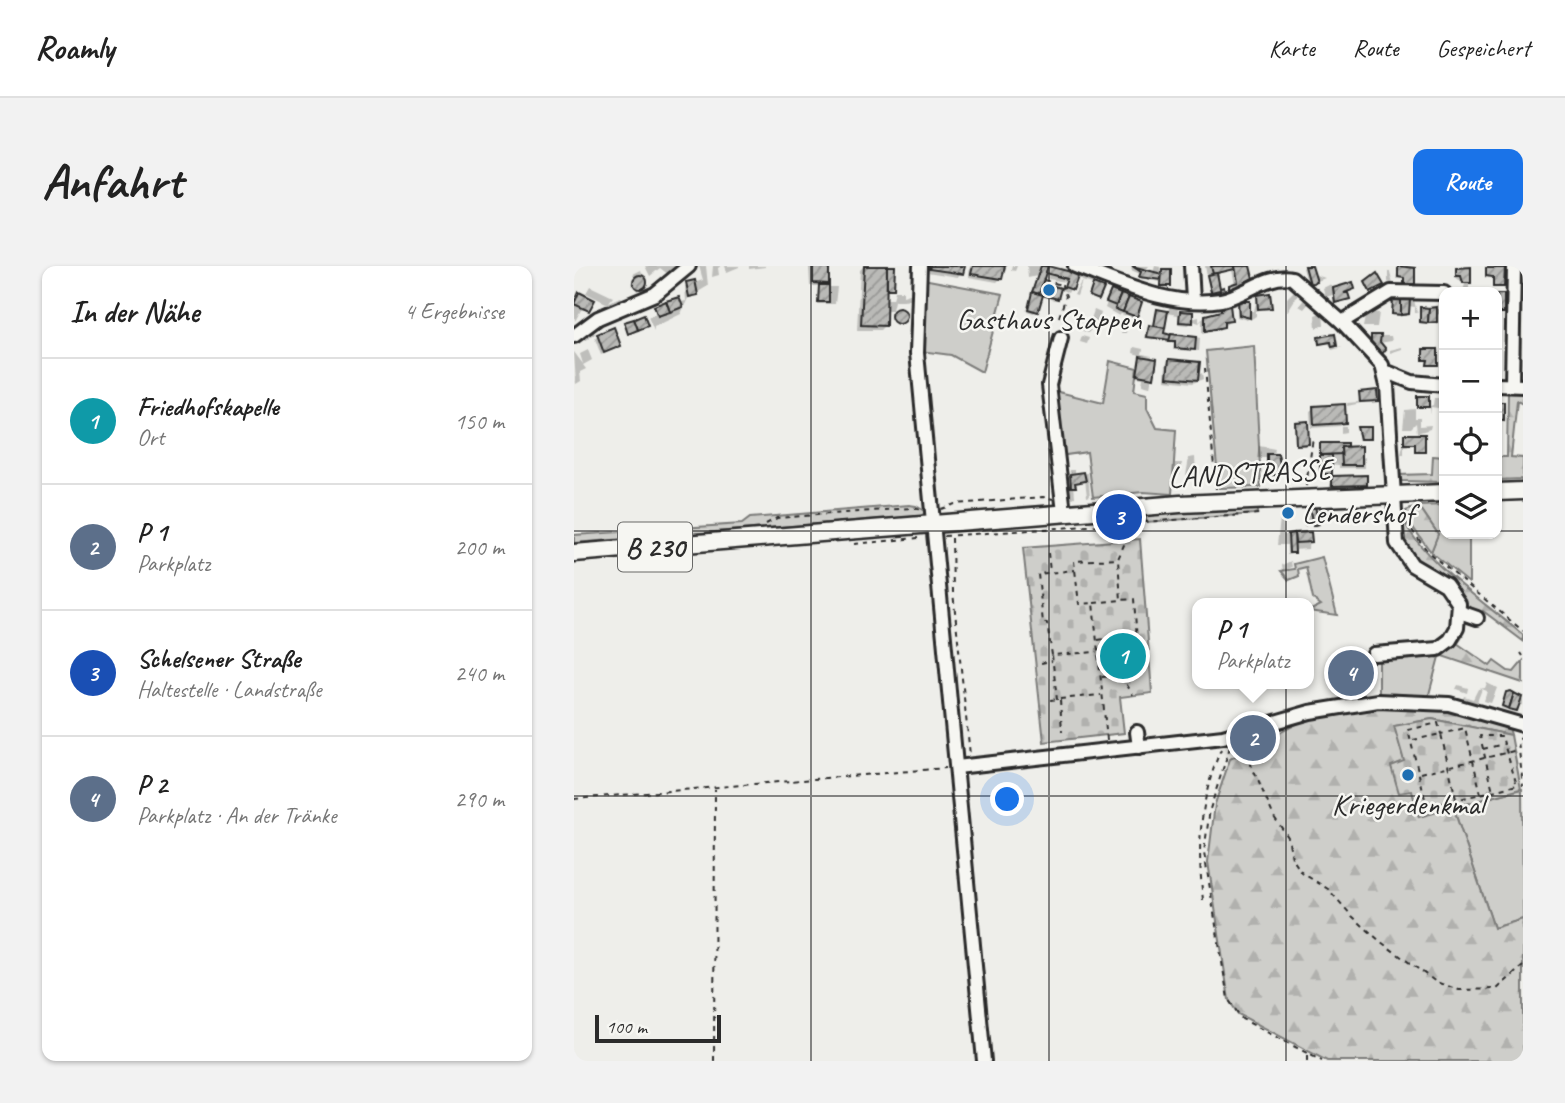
<!DOCTYPE html>
<html lang="de">
<meta charset="utf-8">
<style>
body{margin:0;font-family:Caveat,sans-serif;background:#f2f2f2;color:#222}
.controls{position:absolute;right:21px;top:21px;display:grid;overflow:hidden;border-radius:14px;box-shadow:0 2px 5px #0004}
.controls button{width:63px;height:63px;display:grid;place-items:center;padding:0;border:0;border-bottom:2px solid #e0e0e0;background:#fff;color:#222;font:35px sans-serif}
.scale{position:absolute;left:21px;bottom:18px;width:126px;box-sizing:border-box;padding-left:7px;border:4px solid #2b2b2b;border-top:0;font-size:19px;line-height:24px;white-space:nowrap;color:#2b2b2b;-webkit-text-stroke:5px #f6f6f2;paint-order:stroke}
.you{position:absolute;left:434px;top:534px;width:24px;height:24px;margin:-18px;border:5px solid #fff;border-radius:50%;background:#1a73e8;box-shadow:0 0 0 10px #1a73e833}
.badge{display:grid;place-items:center;width:46px;height:46px;border-radius:50%;background:#1a73e8;color:#fff;font-size:23px;font-weight:700}
.pin{position:absolute;translate:-50% -50%;border:4px solid #fff;box-shadow:0 2px 7px #0006}
.popup{position:absolute;left:618px;top:332px;width:122px;height:91px;box-sizing:border-box;display:grid;place-content:center;border-radius:14px;background:#fff;filter:drop-shadow(0 2px 5px #0005);font-size:23px;white-space:nowrap;color:#767676}
.popup b{font-size:26px;color:#222}
.popup::after{content:'';position:absolute;left:50%;top:100%;margin-left:-14px;border:14px solid transparent;border-top-color:#fff}
.list{margin:0;padding:0;list-style:none}
h2{display:flex;justify-content:space-between;align-items:center;height:91px;margin:0;padding:0 28px;font-size:30px}
h2 small{font-size:23px;font-weight:400;color:#767676}
.list li{display:grid;grid-template-columns:46px 1fr auto;gap:21px;align-items:center;box-sizing:border-box;height:126px;padding:0 28px;border-top:2px solid #e0e0e0}
.list b{display:block;font-size:26px;white-space:nowrap}
.list p{margin:0;font-size:23px;white-space:nowrap;color:#767676}
.list em{font-size:23px;font-style:normal;color:#767676}
.icon{flex:none;width:38px;height:38px;fill:none;stroke:currentColor;stroke-width:2;stroke-linecap:round;stroke-linejoin:round}
.map{position:relative;flex:none;width:949px;height:795px;overflow:hidden;border-radius:14px}
header{display:flex;align-items:center;gap:42px;box-sizing:border-box;height:98px;padding:0 35px;background:#fff;border-bottom:2px solid #e0e0e0}
header strong{font-size:33px}
nav{display:flex;gap:38px;margin-inline-start:auto;font-size:24px}
.intro{display:flex;align-items:center;justify-content:space-between;box-sizing:border-box;height:168px;padding:0 42px}
h1{margin:0;font-size:49px}
.button{padding:18px 32px;border-radius:14px;background:#1a73e8;color:#fff;font-size:24px;font-weight:700}
main{display:flex;gap:42px;padding:0 42px}
aside{flex:1;background:#fff;border-radius:14px;box-shadow:0 2px 5px #0004}
.map>svg:first-child{display:block}
.green{fill:#cececa;stroke:#7c7c7a;stroke-width:2}
.forest{fill:url(#forest-firs);stroke:#7c7c7a;stroke-width:2}
.cemetery{fill:url(#cemetery-stones);stroke:#7c7c7a;stroke-width:2}
.shadow{fill:#0003}
.building{fill:url(#building-hatch);stroke:#2b2b2b;stroke-width:2}
.lines{fill:none;stroke-linecap:round;stroke-linejoin:round}
.minor-casing{stroke:#2b2b2b;stroke-width:18}
.major-casing{stroke:#2b2b2b;stroke-width:21}
.path{stroke:#2b2b2b;stroke-width:2;stroke-dasharray:5 5;stroke-linecap:butt}
.minor{stroke:#f6f6f2;stroke-width:12}
.major{stroke:#f6f6f2;stroke-width:16}
.grid{fill:none;stroke:#2b2b2b;stroke-width:2;stroke-opacity:0.55}
.poi-dot{fill:#1f6fb2;stroke:#f6f6f2;stroke-width:2.5}
.labels{text-anchor:middle;stroke-width:5;stroke-linejoin:round;paint-order:stroke}
.shield{fill:#f6f6f2;stroke:#686867;stroke-width:2}
.shield-label{font-size:28px;font-weight:bold;fill:#2b2b2b}
.poi-label{font-size:30px;fill:#2b2b2b;stroke:#f6f6f2}
.street-label{font-size:30px;fill:#2b2b2b;stroke:#f6f6f2}
</style>
<header>
<strong>Roamly</strong>
<nav><a>Karte</a><a>Route</a><a>Gespeichert</a></nav>
</header>
<div class="intro"><h1>Anfahrt</h1><a class="button">Route</a></div>
<main>
<aside>
<h2>In der Nähe<small>4 Ergebnisse</small></h2>
<ul class="list">
<li><span class="badge" style="background:#0f9aa8">1</span><div><b>Friedhofskapelle</b><p>Ort</p></div><em>150 m</em></li>
<li><span class="badge" style="background:#5c6f8a">2</span><div><b>P 1</b><p>Parkplatz</p></div><em>200 m</em></li>
<li><span class="badge" style="background:#1a4fb4">3</span><div><b>Schelsener Straße</b><p>Haltestelle · Landstraße</p></div><em>240 m</em></li>
<li><span class="badge" style="background:#5c6f8a">4</span><div><b>P 2</b><p>Parkplatz · An der Tränke</p></div><em>290 m</em></li>
</ul>
</aside>
<div class="map">
<svg width="949" height="795" viewBox="0 0 949 795">
<defs>
<pattern id="forest-firs" width="22" height="20" patternUnits="userSpaceOnUse" patternTransform="scale(1.75)"><rect width="22" height="20" fill="#cececa"/><path d="M5 1l3.5 6h-7zM16 11l3.5 6h-7z" fill="#b1b1ae"/></pattern>
<pattern id="cemetery-stones" width="16" height="16" patternUnits="userSpaceOnUse" patternTransform="scale(1.75)"><rect width="16" height="16" fill="#cececa"/><path d="M2 7V4a2 2 0 0 1 4 0v3zM10 15v-3a2 2 0 0 1 4 0v3z" fill="#b1b1ae"/></pattern>
<pattern id="building-hatch" width="6" height="6" patternUnits="userSpaceOnUse" patternTransform="scale(1.75)"><rect width="6" height="6" fill="#babab7"/><path d="M-1 1l2-2M0 6l6-6M5 7l2-2" fill="none" stroke="#979795"/></pattern>
</defs>
<rect width="100%" height="100%" fill="#eeeeea"/>
<filter id="ink" filterUnits="userSpaceOnUse"><feTurbulence type="fractalNoise" baseFrequency=".0143" numOctaves="2"/><feDisplacementMap in="SourceGraphic" scale="14" xChannelSelector="R" yChannelSelector="G"/><feConvolveMatrix kernelMatrix="1 2 1 2 8 2 1 2 1" color-interpolation-filters="sRGB"/></filter>
<g filter="url(#ink)">
<!-- green -->
<g class="green">
<polygon points="349,13 429,28 408,106 377,89 346,85"/>
<polygon points="680,80 687,221 645,222 632,85"/>
<polygon points="536,95 563,102 560,125 573,128 573,142 583,162 602,164 598,228 569,226 519,231 513,186 485,190 477,124 529,137"/>
<polygon points="335,239 342,240 352,246 347,250 0,277 0,269 168,258 176,252"/>
<polygon points="870,239 870,268 895,268 895,317 857,286 864,268 845,240"/>
<polygon points="683,240 683,247 680,248 572,256 572,244"/>
<polygon points="748,291 763,349 735,345 747,339 739,333 732,301 724,303 725,310 715,314 707,305 721,303 720,298"/>
<polygon points="883,370 888,371 884,377 880,375 866,387 854,432 805,432 805,391 852,389"/>
<polygon points="948,523 949,653 920,662 879,541"/>
</g>
<!-- forest -->
<g class="forest">
<polygon points="934,126 949,126 949,138 943,135 937,191 949,192 949,213 923,214 923,191 933,191"/>
<polygon points="859,190 870,191 870,216 828,215 824,209 858,208"/>
<polygon points="845,240 864,268 857,286 832,252 832,245"/>
<path d="M828,250C844,292 913,338 949,369V375L909,345L906,347C886,339 893,334 881,320C855,290 825,305 825,251Z"/>
<polygon points="880,375 916,400 920,395 934,405 940,406 949,395 949,417 868,390 866,387"/>
<path d="M816,440C857,441 894,447 934,457L937,469L858,453L821,460L845,550L879,541L920,662L949,653V795H753L664,748L655,734L634,596L641,538L656,493L730,454Z"/>
</g>
<!-- cemetery -->
<g class="cemetery">
<polygon points="566,273 578,427 546,431 550,467 470,476 449,282"/>
<polygon points="858,453 937,469 947,523 845,551 838,525 825,527 817,500 830,495 820,460"/>
</g>
<!-- shadow -->
<g class="shadow">
<polygon points="71,0 100,0 102,3 95,9 86,2 76,10"/>
<polygon points="125,0 132,0 134,20 114,32 107,48 80,61 80,65 74,51 81,48 81,41 112,35 111,20 129,14"/>
<polygon points="139,0 147,0 144,2 145,9 138,11"/>
<polygon points="151,0 165,0 165,1 153,6"/>
<polygon points="175,0 191,0 191,1 175,3"/>
<polygon points="235,0 254,0 254,17 249,21 263,21 261,38 243,38 246,20 236,20"/>
<polygon points="290,0 319,0 319,22 311,24 311,33 319,33 321,25 329,25 329,30 339,27 338,33 320,35 318,44 311,44 311,59 306,64 283,64 286,4"/>
<polygon points="354,0 389,0 384,11 353,6"/>
<polygon points="396,0 429,0 427,12 423,16 395,11"/>
<polygon points="438,0 443,0 441,5 437,4"/>
<polygon points="453,0 470,0 521,14 518,18 508,15 503,30 500,29 508,14 502,12 494,27 488,24 491,16 469,12 467,18 485,23 480,34 467,30 460,47 453,45 463,10 454,12"/>
<polygon points="575,0 571,5 579,7 581,0 586,1 586,7 589,5 595,19 593,21 586,21 586,16 565,12 566,8 557,4 559,0"/>
<polygon points="631,0 675,0 677,11 652,26 661,19 658,4 641,8 645,24 649,25 636,27"/>
<polygon points="732,0 737,0 739,8 751,12 734,19 729,2"/>
<polygon points="824,2 839,17 837,19 829,19 829,13 822,13"/>
<polygon points="895,3 895,25 889,25 891,18 881,11 881,6"/>
<polygon points="913,3 929,20 927,22 918,22 918,12 911,12"/>
<polygon points="67,4 72,18 63,25 57,17 62,12 59,8"/>
<polygon points="814,6 816,6 819,18 814,16"/>
<polygon points="757,18 759,24 778,18 779,23 772,26 772,34 760,38 759,29 751,31 749,22"/>
<polygon points="16,20 39,31 35,36 47,31 49,34 38,40 12,27"/>
<polygon points="721,24 725,27 713,46 713,32"/>
<polygon points="537,26 566,37 559,52 547,48 545,50 531,42"/>
<polygon points="684,30 696,41 682,45 682,50 676,54 676,50 673,54 663,51 663,39 665,37 674,45 680,45"/>
<polygon points="4,31 18,35 13,44 7,44 1,55 0,38"/>
<polygon points="731,32 736,36 730,43 725,40"/>
<polygon points="840,34 843,47 847,43 867,43 867,48 861,49 859,58 845,57 845,45 842,47 841,47 841,41 834,40 832,50 817,49 819,35"/>
<polygon points="596,40 604,40 604,47 617,48 617,53 625,51 625,56 632,50 644,48 648,42 656,55 645,64 628,68 628,54 625,57 617,54 615,59 604,58 604,49 592,47 588,69 604,70 605,67 626,72 625,85 599,84 600,77 571,72 573,63 579,61 581,47 593,47"/>
<polygon points="520,44 527,47 519,72 522,58 514,67 507,64 509,59 513,61 516,56"/>
<polygon points="320,46 331,46 329,57 319,57"/>
<polygon points="749,46 750,59 742,62 741,49"/>
<polygon points="792,46 805,47 803,61 789,61"/>
<polygon points="923,56 925,56 924,81 923,81"/>
<polygon points="550,58 554,59 552,67 547,67"/>
<polygon points="18,63 21,68 11,75 8,70"/>
<polygon points="24,69 45,80 27,89 21,73"/>
<polygon points="508,70 515,72 513,78 506,76"/>
<polygon points="759,70 762,82 769,81 758,84 755,77 744,79 745,72"/>
<polygon points="798,70 817,70 818,75 805,77 810,83 805,88 796,78"/>
<polygon points="864,80 866,86 862,87 862,99 852,100 852,95 848,95 848,87 864,85"/>
<polygon points="560,81 569,83 568,88 578,90 576,93 581,94 576,121 568,119 569,112 562,111 565,94 569,90 559,87"/>
<polygon points="828,81 828,83 816,87 816,84"/>
<polygon points="14,84 18,94 9,99 12,103 6,106 7,115 2,118 0,86 9,98 6,88"/>
<polygon points="596,95 623,110 628,107 629,113 619,117 591,114 592,98"/>
<polygon points="786,127 802,134 773,140 773,137 784,136"/>
<polygon points="860,132 870,132 870,143 857,141 856,149 856,140 859,139"/>
<polygon points="740,142 770,157 766,160 772,160 772,166 767,167 767,160 737,162 736,145"/>
<polygon points="841,143 841,152 846,152 846,160 857,159 856,163 843,167 842,157 837,162 829,162 831,144"/>
<polygon points="722,158 733,178 731,180 721,180"/>
<polygon points="784,163 796,172 784,174"/>
<polygon points="831,170 849,170 849,185 840,187 840,179 830,180 830,188 827,189"/>
<polygon points="746,179 771,180 769,182 786,193 791,191 791,202 765,202 765,199 756,198 754,209 745,209"/>
<polygon points="685,180 701,183 698,190 701,210 692,210 692,192 683,192"/>
<polygon points="621,191 622,207 612,209 615,192"/>
<polygon points="601,197 608,197 606,209 599,209"/>
<polygon points="496,204 501,204 501,209 514,207 516,230 513,231 511,213 500,218 501,231 491,234 492,223 496,223"/>
<polygon points="758,212 791,218 788,222 755,223"/>
<polygon points="759,241 759,250 750,252 750,244"/>
<polygon points="735,242 740,242 743,257 730,261 728,251 735,249"/>
<polygon points="707,244 717,244 717,252 709,254 710,269 735,268 734,283 719,284 718,288 713,289 713,279 703,279"/>
<polygon points="717,295 718,301 709,305 708,299"/>
<polygon points="913,417 923,422 917,437 910,435 913,425 908,423 901,441 887,438 890,430 899,433 904,423 911,422"/>
<polygon points="884,419 894,422 893,427 882,423"/>
<polygon points="933,428 949,432 949,440 945,438 940,446 927,442"/>
</g>
<!-- building -->
<g class="building">
<polygon points="239,0 255,0 255,18 239,17"/>
<polygon points="290,0 313,0 312,60 287,59"/>
<polygon points="313,0 321,0 320,23 313,23"/>
<polygon points="356,0 391,0 389,8 355,3"/>
<polygon points="399,0 431,0 428,13 397,8"/>
<polygon points="467,0 474,0 465,28 458,26"/>
<polygon points="474,0 505,8 499,24 490,21 493,13 472,7"/>
<polygon points="558,0 588,8 587,14 565,11 567,6"/>
<polygon points="637,0 661,0 661,3 639,8"/>
<polygon points="661,0 676,0 679,12 655,25 655,19 664,16"/>
<polygon points="731,0 738,0 743,16 736,18"/>
<polygon points="824,0 841,2 841,18 830,18 830,12 824,11"/>
<polygon points="897,1 897,17 889,17 887,10 882,10 882,2"/>
<polygon points="912,2 931,2 930,21 919,21 919,11 912,10"/>
<polygon points="588,3 597,3 597,20 587,20"/>
<polygon points="643,7 646,22 650,21 651,26 647,27 646,24 637,26 633,9"/>
<polygon points="803,7 810,19 796,26 791,16"/>
<circle cx="66" cy="16" r="7"/>
<polygon points="121,14 124,29 115,31 112,16"/>
<polygon points="779,16 781,23 770,27 774,27 776,33 761,37 759,22"/>
<polygon points="469,17 487,22 484,33 465,28"/>
<polygon points="519,18 530,22 525,34 515,30"/>
<polygon points="245,19 255,19 255,36 244,36"/>
<polygon points="537,24 547,28 542,40 532,36"/>
<polygon points="5,26 21,34 15,45 0,38"/>
<polygon points="458,26 469,29 464,46 454,43"/>
<polygon points="696,27 698,42 684,43 683,29"/>
<polygon points="547,28 555,31 549,46 541,43"/>
<rect x="923" y="28" width="7" height="19"/>
<polygon points="105,31 109,41 96,46 92,35"/>
<polygon points="555,31 568,36 563,51 549,46"/>
<polygon points="819,33 827,34 827,49 818,48"/>
<polygon points="836,33 835,48 827,49 827,34"/>
<polygon points="92,35 96,46 84,50 80,40"/>
<polygon points="664,35 676,35 676,52 665,49"/>
<polygon points="656,39 658,55 650,56 650,61 631,65 631,49 647,45 647,40"/>
<polygon points="846,41 855,42 854,57 846,56"/>
<polygon points="863,41 863,56 854,57 855,42"/>
<circle cx="325" cy="50" r="8"/>
<polygon points="583,43 594,45 591,62 580,60"/>
<polygon points="606,45 619,46 619,57 605,56"/>
<polygon points="70,49 74,60 64,64 60,53"/>
<polygon points="60,53 64,64 54,68 50,56"/>
<polygon points="575,59 591,62 590,67 597,69 597,74 573,71"/>
<polygon points="40,61 47,80 30,87 23,68"/>
<polygon points="597,68 622,71 621,84 601,82 601,75 595,75"/>
<polygon points="761,68 763,80 758,81 757,76 745,78 744,71"/>
<polygon points="797,69 807,69 806,76 812,83 808,88 797,76"/>
<polygon points="849,83 864,83 864,99 853,99 854,94 849,94"/>
<polygon points="566,90 583,93 580,112 563,109"/>
<polygon points="595,93 626,96 624,114 593,111"/>
<polygon points="803,124 804,135 786,136 785,126"/>
<rect x="843" y="130" width="12" height="11"/>
<polygon points="923,136 930,136 930,155 923,154"/>
<polygon points="771,138 772,157 740,159 739,140"/>
<polygon points="734,155 735,178 722,179 721,156"/>
<polygon points="783,161 797,161 797,173 786,173"/>
<polygon points="830,168 851,168 851,186 841,186 841,178 830,178"/>
<polygon points="746,177 773,177 773,180 767,181 768,188 746,189"/>
<polygon points="788,180 788,199 768,199 767,181"/>
<polygon points="693,188 704,188 707,203 704,209 693,209"/>
<rect x="746" y="189" width="12" height="19"/>
<polygon points="510,206 512,215 501,217 502,221 497,221 496,208"/>
<polygon points="793,209 793,219 758,220 758,210"/>
<polygon points="735,240 741,240 745,258 739,260"/>
<polygon points="737,266 738,276 721,277 720,267"/>
<polygon points="720,267 721,287 715,287 714,268"/>
<polygon points="549,384 556,386 553,403 550,404 549,394 542,395 541,387"/>
<polygon points="937,425 940,427 935,443 928,440 932,426"/>
<polygon points="940,427 948,431 943,445 935,443"/>
</g>
<g class="lines">
<!-- minor casing -->
<g class="minor-casing">
<g id="minor">
<polyline points="346,0 343,87 410,795"/>
<path d="M501,0C546,17 597,42 647,34C670,30 694,7 718,12L768,56L808,99L813,120L823,277L838,299L872,319L885,338L883,362L876,374L864,383L800,388"/>
<polyline points="617,0 619,34"/>
<polyline points="768,56 817,26 870,27"/>
<polyline points="0,70 24,52 81,28 115,0"/>
<polyline points="487,72 475,119 490,246"/>
<polyline points="811,105 838,116 870,119"/>
<polyline points="923,119 949,120"/>
<polyline points="938,119 940,0"/>
<polyline points="886,346 903,352"/>
<polyline points="563,466 565,481"/>
<polyline points="383,501 649,471 736,446 804,435 875,438 949,459"/>
</g>
</g>
<!-- major casing -->
<g class="major-casing">
<g id="major">
<polyline points="923,226 949,225"/>
<polyline points="0,287 606,238 870,227"/>
</g>
</g>
<!-- path -->
<g class="path">
<polyline points="470,14 487,19"/>
<polyline points="485,51 492,30 488,20 490,12"/>
<polyline points="631,102 642,223"/>
<polyline points="732,220 739,172"/>
<polyline points="543,230 555,229"/>
<polyline points="367,243 381,238 469,231 479,233"/>
<polyline points="832,256 854,286 949,365"/>
<polyline points="192,258 203,252 338,242 348,244"/>
<polyline points="370,270 685,248"/>
<polyline points="378,272 379,326 396,489"/>
<polyline points="280,278 344,272"/>
<polyline points="474,287 476,306"/>
<polyline points="520,337 546,334"/>
<polyline points="524,374 530,373 531,377 563,375 560,333 547,334 544,294"/>
<polyline points="524,385 549,382 548,377"/>
<polyline points="947,387 949,390"/>
<polyline points="478,389 473,357 469,357 464,308 501,304"/>
<polyline points="525,395 536,395 536,384"/>
<polyline points="467,397 478,395"/>
<polyline points="528,411 547,409 559,429"/>
<polyline points="476,434 527,429"/>
<polyline points="483,434 478,389 523,386"/>
<polyline points="486,434 488,466"/>
<polyline points="949,470 944,475 949,520"/>
<polyline points="533,474 519,337 505,338 500,295 544,293 552,274 551,259"/>
<polyline points="839,474 867,468 882,533"/>
<polyline points="668,478 700,551 714,571 718,592 728,607 754,623 778,650 807,676 862,716 885,724 923,723 949,700"/>
<polyline points="656,481 636,543 630,586 654,733 668,753 748,795"/>
<polyline points="909,483 930,478 928,470 906,470 919,525"/>
<polyline points="847,507 944,484"/>
<polyline points="907,528 891,462 867,468 864,457 834,464 853,541 943,519 930,478"/>
<polyline points="0,533 372,502"/>
<path d="M629,634C623,579 625,536 647,483"/>
<polyline points="140,795 141,523"/>
<polyline points="733,795 733,789"/>
</g>
<!-- minor -->
<use href="#minor" class="minor"/>
<!-- major -->
<use href="#major" class="major"/>
</g>
</g>
<!-- grid -->
<path class="grid" d="M237,0V795M475,0V795M712,0V795M0,265H870M923,265H949M0,530H949"/>
<!-- markers -->
<g class="poi-dot">
<circle cx="475" cy="24" r="7"/>
<circle cx="714" cy="247" r="7"/>
<circle cx="834" cy="509" r="7"/>
</g>
<g class="labels">
<!-- shield labels -->
<rect class="shield" x="44" y="256.5" width="74" height="49" rx="5"/>
<g class="shield-label">
<text x="81" y="291">B 230</text>
</g>
<!-- poi labels -->
<g class="poi-label">
<text x="475" y="63">Gasthaus Stappen</text>
<text x="728" y="257" text-anchor="start">Lendershof</text>
<text x="834" y="548">Kriegerdenkmal</text>
</g>
<!-- street labels -->
<g class="street-label">
<text transform="translate(676 207) rotate(-3)" y="10">LANDSTRASSE</text>
</g>
</g>
</svg>
<div class="controls">
<button>+</button>
<button>−</button>
<button><svg class="icon" aria-label="locate" viewBox="0 0 24 24"><circle cx="12" cy="12" r="6"/><path d="M12 2v4M12 18v4M2 12h4M18 12h4"/></svg></button>
<button><svg class="icon" aria-label="layers" viewBox="0 0 24 24"><path d="M12 4l9 5-9 5-9-5zM3 14l9 5 9-5"/></svg></button>
</div>
<div class="scale">100 m</div>
<div class="you"></div>
<div class="pin badge" style="left:549px;top:390px;background:#0f9aa8">1</div>
<div class="pin badge" style="left:679px;top:472px;background:#5c6f8a">2</div>
<div class="popup"><b>P 1</b>Parkplatz</div>
<div class="pin badge" style="left:545px;top:251px;background:#1a4fb4">3</div>
<div class="pin badge" style="left:777px;top:407px;background:#5c6f8a">4</div>
</div>
</main>
